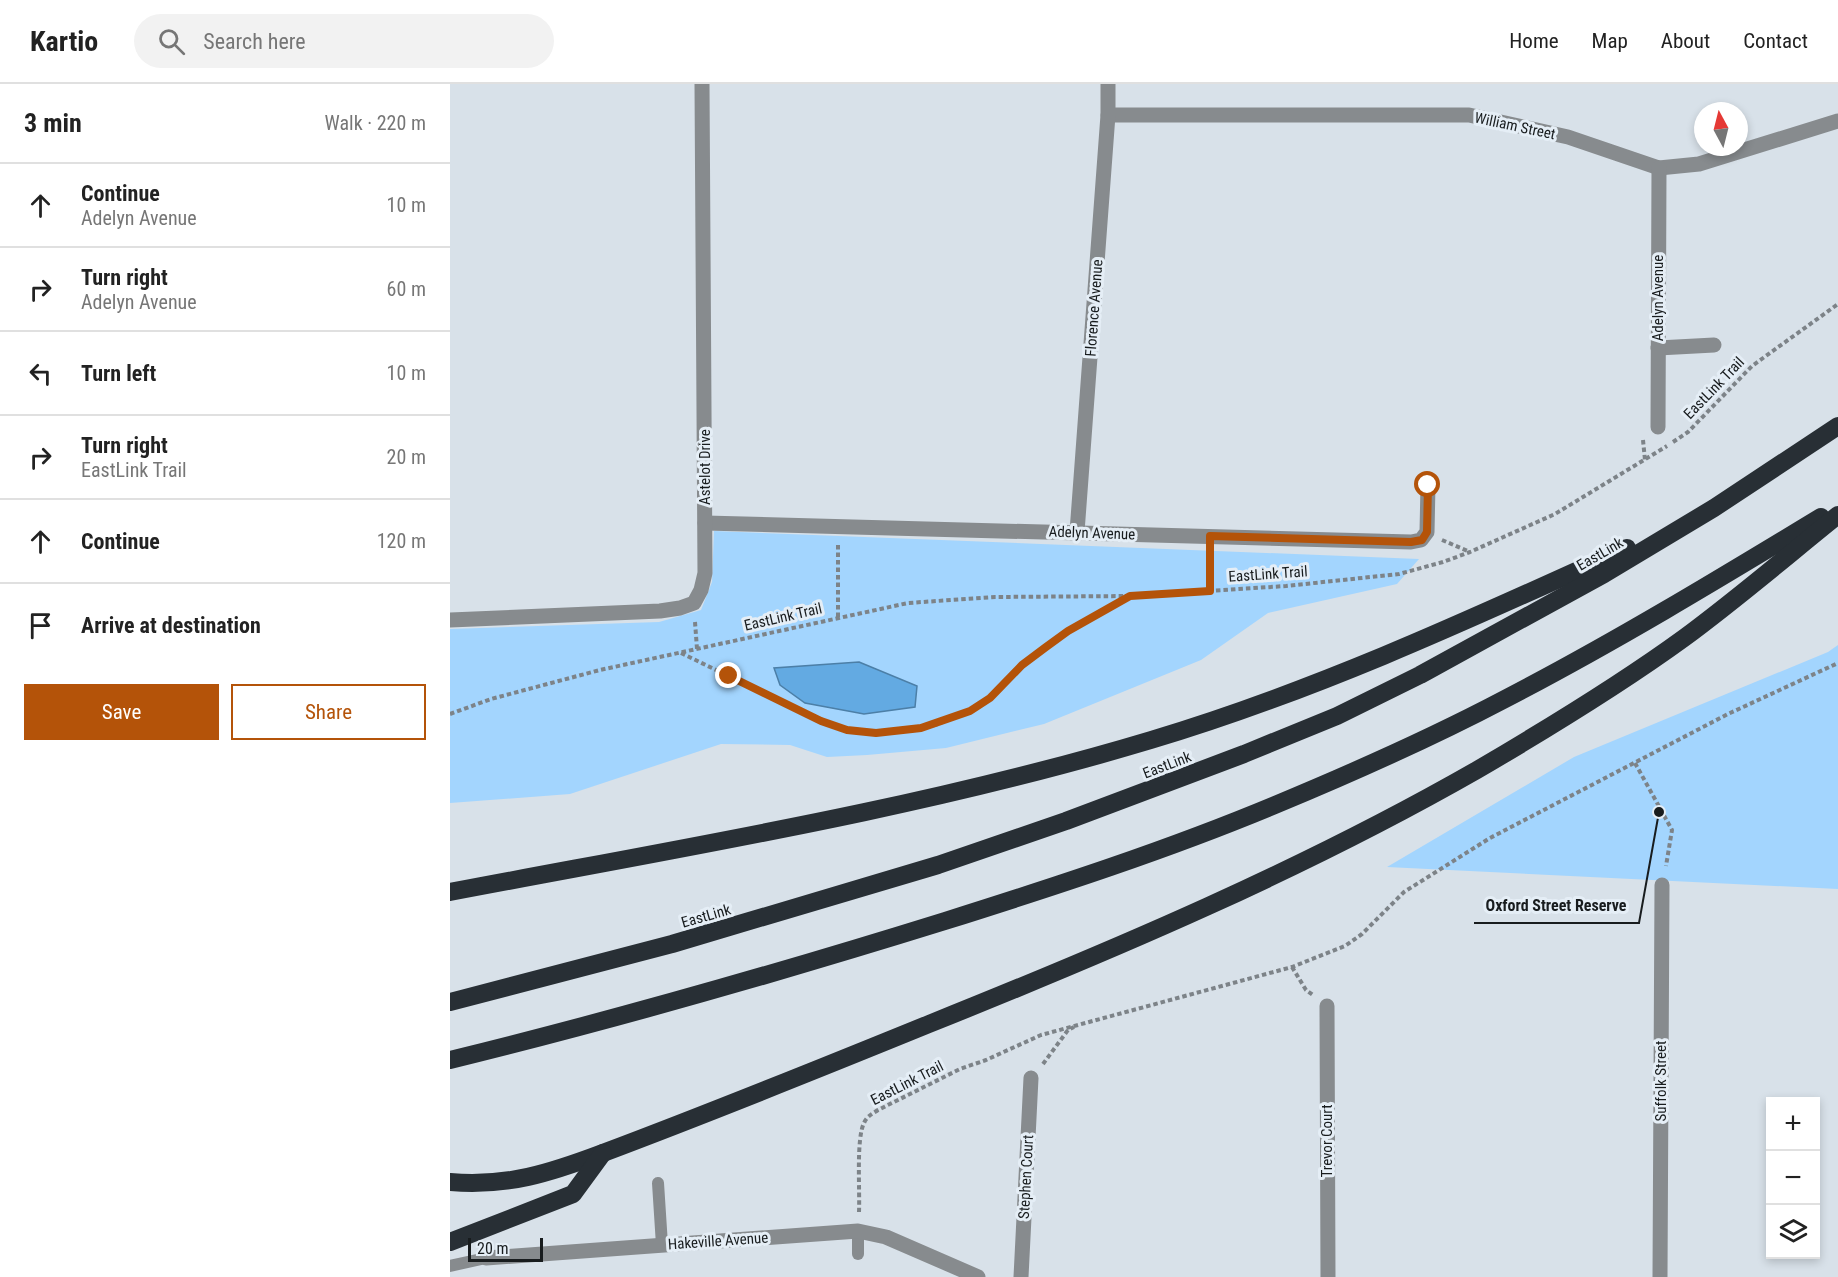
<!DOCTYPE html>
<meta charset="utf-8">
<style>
body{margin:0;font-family:"Roboto Condensed",sans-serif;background:#f2f2f2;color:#222}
.controls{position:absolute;right:18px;bottom:18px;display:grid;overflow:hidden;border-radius:0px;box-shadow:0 3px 9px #0003}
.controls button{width:54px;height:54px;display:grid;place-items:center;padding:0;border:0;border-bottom:2px solid #e0e0e0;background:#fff;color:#222;font:30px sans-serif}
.compass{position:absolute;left:1244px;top:18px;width:54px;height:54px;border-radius:50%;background:#fff;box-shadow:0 3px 9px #0003;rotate:353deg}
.scale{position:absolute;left:18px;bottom:15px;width:75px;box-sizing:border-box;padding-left:6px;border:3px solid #181c1e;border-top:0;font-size:16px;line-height:21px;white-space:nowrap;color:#181c1e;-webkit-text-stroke:4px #e5eef6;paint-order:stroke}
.stop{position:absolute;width:18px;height:18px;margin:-14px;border:4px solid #b45309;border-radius:50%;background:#fff}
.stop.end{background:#b45309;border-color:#fff;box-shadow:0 2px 6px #0008}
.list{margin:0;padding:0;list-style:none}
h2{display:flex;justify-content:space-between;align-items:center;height:78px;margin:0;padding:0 24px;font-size:26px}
h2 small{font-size:20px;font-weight:400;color:#767676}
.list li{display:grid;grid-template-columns:39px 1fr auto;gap:18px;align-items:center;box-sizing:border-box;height:84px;padding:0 24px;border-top:2px solid #e0e0e0}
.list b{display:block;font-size:22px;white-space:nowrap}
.list p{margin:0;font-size:20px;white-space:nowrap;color:#767676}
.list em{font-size:20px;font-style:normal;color:#767676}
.actions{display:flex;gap:12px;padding:18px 24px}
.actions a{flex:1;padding:14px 0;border:2px solid #b45309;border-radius:0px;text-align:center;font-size:21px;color:#b45309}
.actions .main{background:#b45309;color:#fff}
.icon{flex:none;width:33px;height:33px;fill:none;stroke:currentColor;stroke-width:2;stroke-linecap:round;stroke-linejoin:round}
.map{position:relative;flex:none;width:1388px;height:1193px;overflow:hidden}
header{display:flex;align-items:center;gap:36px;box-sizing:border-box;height:84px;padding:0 30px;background:#fff;border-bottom:2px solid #e0e0e0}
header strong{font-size:28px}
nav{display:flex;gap:33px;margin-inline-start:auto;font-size:21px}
.search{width:420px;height:54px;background:#f2f2f2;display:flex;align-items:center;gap:15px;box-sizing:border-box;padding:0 21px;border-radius:33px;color:#767676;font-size:22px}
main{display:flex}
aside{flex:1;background:#fff}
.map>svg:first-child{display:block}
.green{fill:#a3d5fe}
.water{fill:#63aae2;stroke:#4c7fa7;stroke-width:1.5}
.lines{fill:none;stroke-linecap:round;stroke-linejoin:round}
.path{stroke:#7d8388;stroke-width:4;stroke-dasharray:4.5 3;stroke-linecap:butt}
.lane{stroke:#878b8e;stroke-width:12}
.street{stroke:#878b8e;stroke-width:15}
.highway{stroke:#282f35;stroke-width:18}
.route{stroke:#b45309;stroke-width:8}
.labels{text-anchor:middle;stroke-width:6;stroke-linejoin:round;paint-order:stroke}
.street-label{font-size:15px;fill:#181c1e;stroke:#e5eef6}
.leader{fill:none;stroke:#181c1e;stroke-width:2}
.callout-dot{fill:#181c1e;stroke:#e5eef6;stroke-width:2}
.callout-label{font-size:16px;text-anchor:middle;font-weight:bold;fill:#181c1e;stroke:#e5eef6;stroke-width:6;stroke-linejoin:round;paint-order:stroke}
</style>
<header>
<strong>Kartio</strong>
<div class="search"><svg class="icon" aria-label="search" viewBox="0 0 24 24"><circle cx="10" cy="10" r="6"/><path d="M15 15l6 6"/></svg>Search here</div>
<nav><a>Home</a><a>Map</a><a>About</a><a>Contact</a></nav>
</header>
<main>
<aside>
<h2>3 min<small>Walk · 220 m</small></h2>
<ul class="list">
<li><svg class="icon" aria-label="ahead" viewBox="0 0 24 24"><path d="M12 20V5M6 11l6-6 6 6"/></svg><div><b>Continue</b><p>Adelyn Avenue</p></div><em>10 m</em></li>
<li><svg class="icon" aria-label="right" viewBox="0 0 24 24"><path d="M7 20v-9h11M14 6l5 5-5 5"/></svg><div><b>Turn right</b><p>Adelyn Avenue</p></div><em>60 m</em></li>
<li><svg class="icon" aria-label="left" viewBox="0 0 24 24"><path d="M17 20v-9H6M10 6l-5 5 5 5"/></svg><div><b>Turn left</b></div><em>10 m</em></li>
<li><svg class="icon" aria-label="right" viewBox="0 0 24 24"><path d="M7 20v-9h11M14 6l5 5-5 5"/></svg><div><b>Turn right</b><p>EastLink Trail</p></div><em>20 m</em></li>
<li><svg class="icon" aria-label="ahead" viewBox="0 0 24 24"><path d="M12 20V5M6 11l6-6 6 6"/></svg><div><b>Continue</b></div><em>120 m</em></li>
<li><svg class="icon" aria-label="arrive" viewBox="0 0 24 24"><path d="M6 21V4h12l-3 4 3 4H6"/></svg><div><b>Arrive at destination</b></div></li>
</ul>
<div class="actions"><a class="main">Save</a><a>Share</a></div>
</aside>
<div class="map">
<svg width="1388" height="1193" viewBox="0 0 1388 1193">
<rect width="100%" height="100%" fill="#d8e1e9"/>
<!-- green -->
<g class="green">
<polygon points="264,447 969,475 947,500 818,529 751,576 594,640 496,664 417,671 377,673 340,661 271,660 120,710 0,719 0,545 209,538 251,526 262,498"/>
<polygon points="1388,561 1388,805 937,783 1124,673 1378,568"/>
</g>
<!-- water -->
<polygon class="water" points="409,578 467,602 465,623 414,630 355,619 330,601 324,584"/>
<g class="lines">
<!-- path -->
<g class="path">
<polyline points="1193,356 1195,376"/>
<polyline points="1223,358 1238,348 1302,282 1388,220"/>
<polyline points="992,456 1020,468"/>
<polyline points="760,507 760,471"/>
<polyline points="388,533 388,461"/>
<polyline points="245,538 247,565"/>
<polyline points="231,569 371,637 397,646 426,649 452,647 485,641 521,627 540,614 572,581 596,563 617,547 678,513"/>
<polyline points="0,630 41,615 150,586 458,519 545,513 680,512 836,502 949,490 993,478 1020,468 1105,430 1217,362"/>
<polyline points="1185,679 1222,746 1216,782"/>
<polyline points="842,883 856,906 863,911"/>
<polyline points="593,980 618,946 624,943"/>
<path d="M409,1128C410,1107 406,1055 414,1039C417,1032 422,1030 428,1026L510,985L536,976L591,951L842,883L895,862L912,850L954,808L1040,754L1278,630L1388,579"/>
</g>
<!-- lane -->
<g class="lane">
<polyline points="208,1099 212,1161"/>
<polyline points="408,1147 408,1170"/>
<polyline points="0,1182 36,1174"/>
</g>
<!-- street -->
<g class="street">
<polyline points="658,31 1019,31 1118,53 1209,84 1249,80 1388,37"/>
<polyline points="1208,264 1264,261"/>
<polyline points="1208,343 1209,84"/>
<polyline points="255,439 961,458 971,456 977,448 978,401"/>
<polyline points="627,448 658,31 658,0"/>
<polyline points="0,536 210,527 230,524 244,519 251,506 255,489 252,0"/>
<polyline points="877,922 878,1193"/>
<polyline points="36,1174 408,1147 436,1153 528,1193"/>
<polyline points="571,1193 581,994"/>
<polyline points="1210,1193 1212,801"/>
</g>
<!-- highway -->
<g class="highway">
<path d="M0,808C236,763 471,725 701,656C865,607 1021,535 1177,464"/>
<polyline points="0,918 222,860 488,781 616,737 794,670 887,632 970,591 1154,490 1264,424 1388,342"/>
<path d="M0,976C167,935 331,888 495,837C606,802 717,766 825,721C902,689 981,654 1055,615C1163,559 1267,496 1371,433"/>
<path d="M0,1098C57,1103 100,1089 153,1069C262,1028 371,984 479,940C666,865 852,786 1027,686C1097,645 1168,602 1234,554C1287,515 1337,472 1388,431"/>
<polyline points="0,1158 123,1110 153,1069"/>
</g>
</g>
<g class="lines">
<!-- route -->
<polyline class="route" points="279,592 371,637 397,646 426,649 471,644 520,627 540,614 572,581 596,563 618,547 680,512 760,507 760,452 961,458 972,456 977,448 978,401"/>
</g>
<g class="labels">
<!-- street labels -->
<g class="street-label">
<text transform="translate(1065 42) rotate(12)" y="5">William Street</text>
<text transform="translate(1208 214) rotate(-90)" y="5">Adelyn Avenue</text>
<text transform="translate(644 224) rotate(-86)" y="5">Florence Avenue</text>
<text transform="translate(1264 304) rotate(-46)" y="5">EastLink Trail</text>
<text transform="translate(255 383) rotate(-90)" y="5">Astelot Drive</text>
<text transform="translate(642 449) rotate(2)" y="5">Adelyn Avenue</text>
<text transform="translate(1150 470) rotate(-30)" y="5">EastLink</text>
<text transform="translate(818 490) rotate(-4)" y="5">EastLink Trail</text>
<text transform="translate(333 533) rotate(-13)" y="5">EastLink Trail</text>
<text transform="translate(717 681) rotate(-21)" y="5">EastLink</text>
<text transform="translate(256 832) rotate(-16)" y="5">EastLink</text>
<text transform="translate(1211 997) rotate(-90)" y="5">Suffolk Street</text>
<text transform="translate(457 999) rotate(-27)" y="5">EastLink Trail</text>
<text transform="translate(877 1057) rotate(-90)" y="5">Trevor Court</text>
<text transform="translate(576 1093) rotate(-87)" y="5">Stephen Court</text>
<text transform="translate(268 1157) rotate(-4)" y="5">Hakeville Avenue</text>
</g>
</g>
<!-- callouts -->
<path class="leader" d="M1209 728L1189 839H1024"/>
<circle class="callout-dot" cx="1209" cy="728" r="6"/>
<g class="callout-label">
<text x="1106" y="827">Oxford Street Reserve</text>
</g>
</svg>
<div class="controls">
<button>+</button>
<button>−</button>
<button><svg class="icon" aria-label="layers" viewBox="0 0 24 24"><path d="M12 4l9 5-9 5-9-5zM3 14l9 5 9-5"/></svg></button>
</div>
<svg class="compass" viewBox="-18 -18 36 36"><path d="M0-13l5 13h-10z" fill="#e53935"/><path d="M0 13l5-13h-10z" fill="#767676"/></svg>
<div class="scale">20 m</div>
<div class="stop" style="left:978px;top:401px"></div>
<div class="stop end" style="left:279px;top:592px"></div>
</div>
</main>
